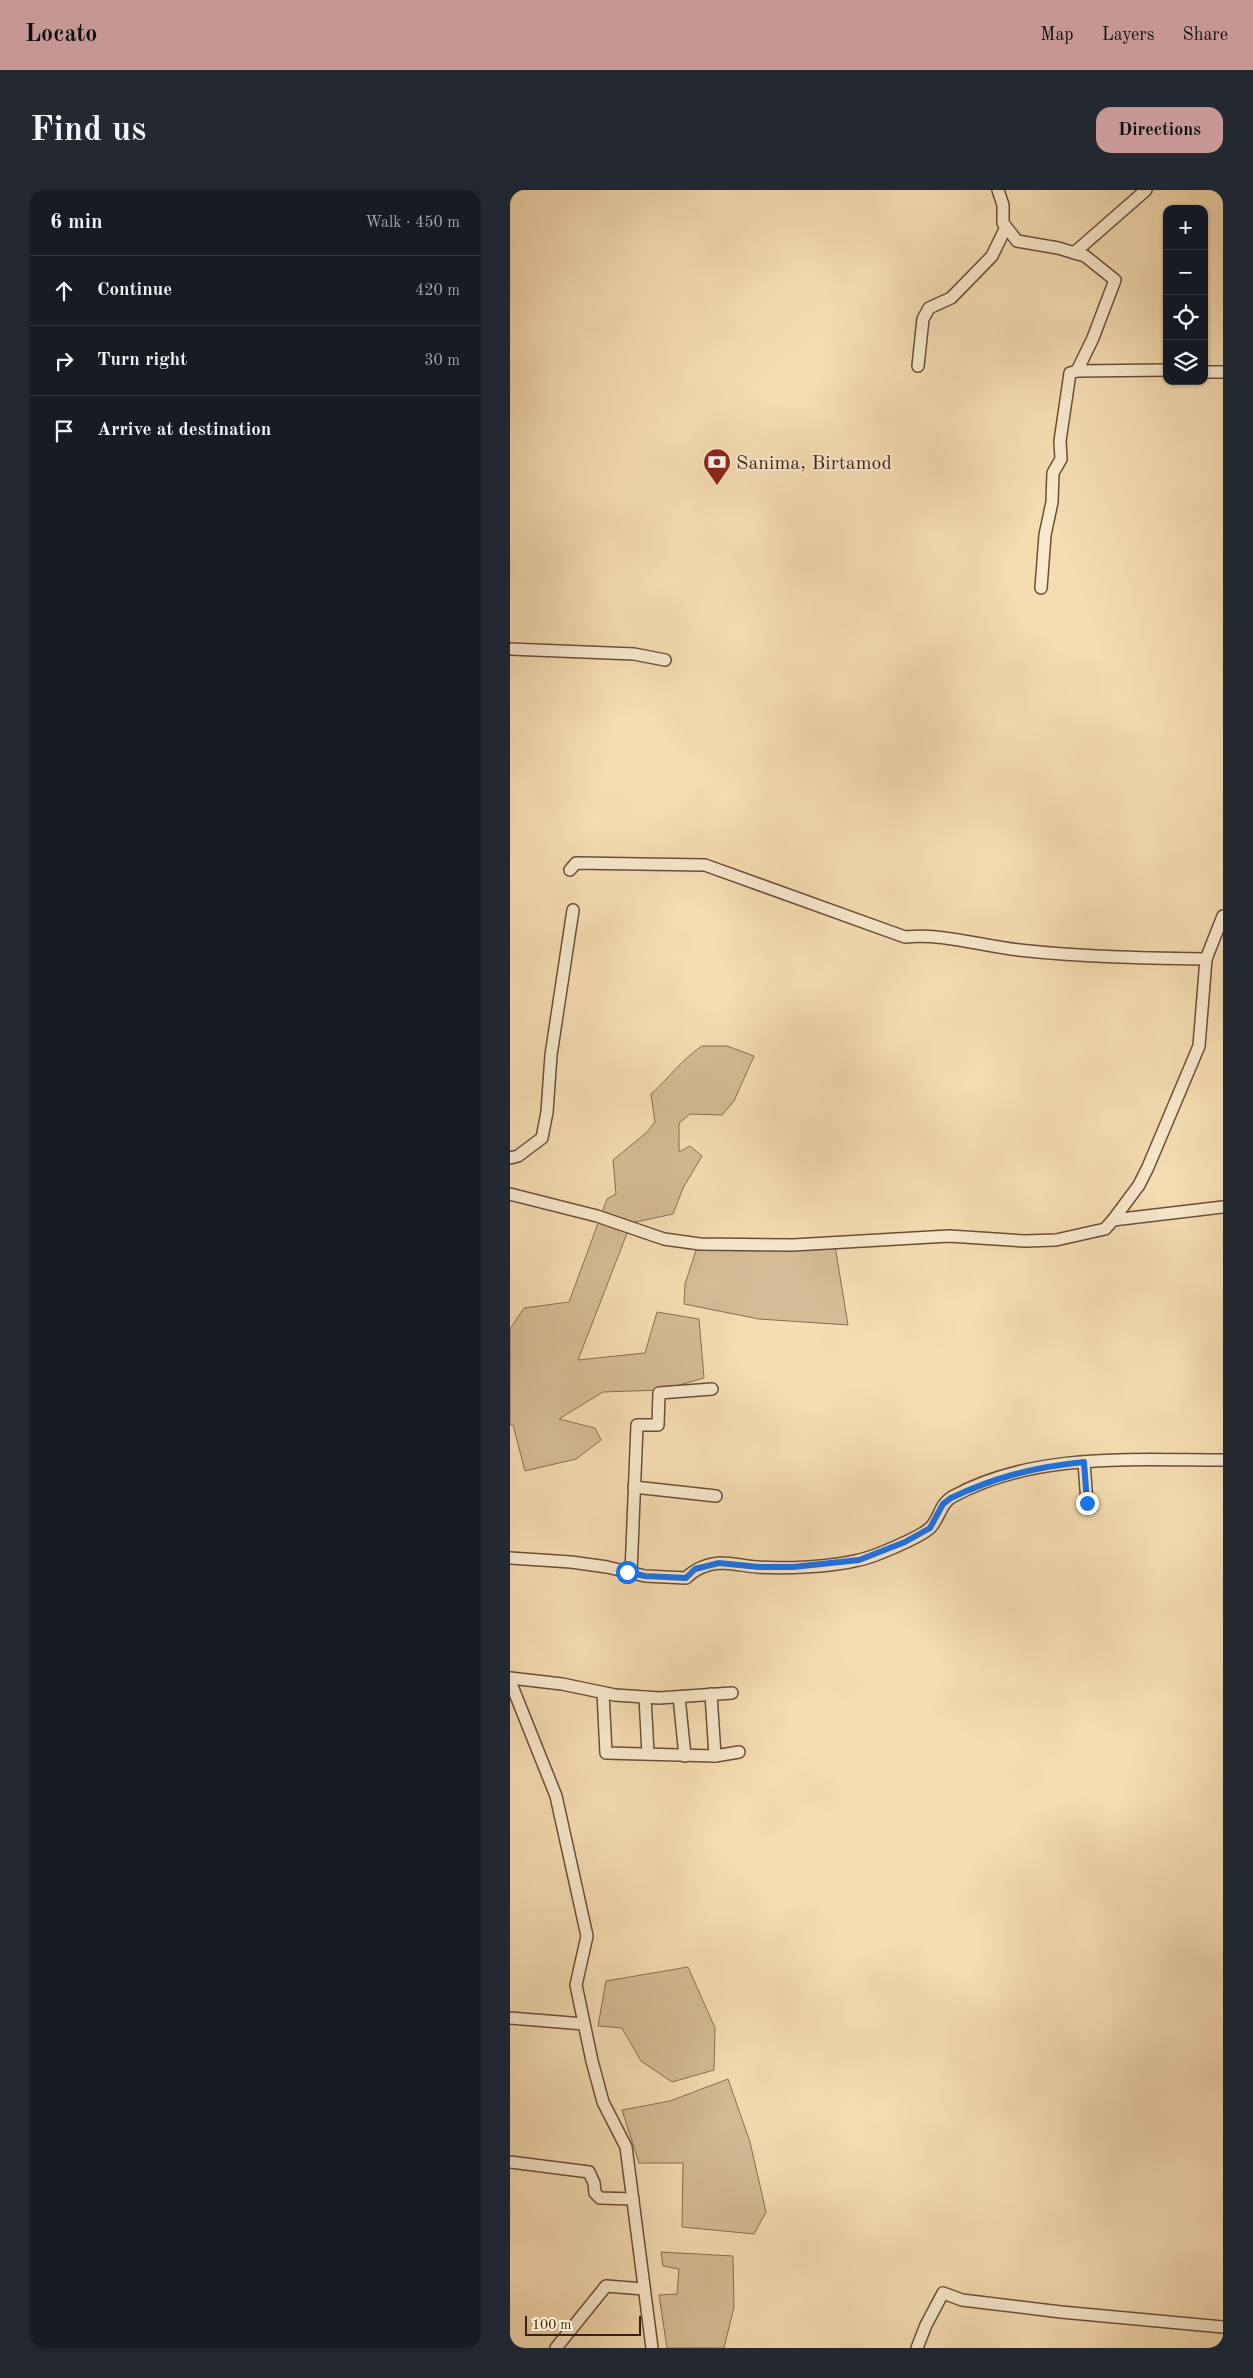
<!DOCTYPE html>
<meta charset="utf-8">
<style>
body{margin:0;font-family:"Old Standard TT",serif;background:#242831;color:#f1f3f6}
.controls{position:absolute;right:15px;top:15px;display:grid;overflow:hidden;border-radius:10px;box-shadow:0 1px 4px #0004}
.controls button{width:45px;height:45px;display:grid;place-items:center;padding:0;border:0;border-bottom:1px solid #363941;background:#171b24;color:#f1f3f6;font:25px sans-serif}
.scale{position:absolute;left:15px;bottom:12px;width:116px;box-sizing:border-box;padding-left:5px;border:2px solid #3b1f12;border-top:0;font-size:14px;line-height:18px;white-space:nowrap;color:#3b1f12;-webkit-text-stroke:4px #f8e8cc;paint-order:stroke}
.stop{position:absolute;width:15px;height:15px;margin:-11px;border:4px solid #1a73e8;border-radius:50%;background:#fff}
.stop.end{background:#1a73e8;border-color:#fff;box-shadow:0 1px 5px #0008}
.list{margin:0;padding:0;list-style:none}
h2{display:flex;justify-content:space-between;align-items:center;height:65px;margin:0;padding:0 20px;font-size:21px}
h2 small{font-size:16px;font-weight:400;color:#9ea1a6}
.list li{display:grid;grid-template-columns:32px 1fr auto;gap:15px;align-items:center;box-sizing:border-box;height:70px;padding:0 20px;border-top:1px solid #363941}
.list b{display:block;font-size:19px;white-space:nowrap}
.list em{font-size:16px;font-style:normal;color:#9ea1a6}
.icon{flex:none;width:28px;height:28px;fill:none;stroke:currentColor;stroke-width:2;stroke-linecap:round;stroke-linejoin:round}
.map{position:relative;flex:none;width:713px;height:2158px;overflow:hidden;border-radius:15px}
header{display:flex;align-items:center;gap:30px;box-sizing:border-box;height:70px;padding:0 25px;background:#c59692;color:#111}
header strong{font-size:24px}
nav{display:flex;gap:28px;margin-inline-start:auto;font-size:18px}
.intro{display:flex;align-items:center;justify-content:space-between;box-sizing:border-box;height:120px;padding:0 30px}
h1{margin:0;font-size:35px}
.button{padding:12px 22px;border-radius:15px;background:#c59692;color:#111;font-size:18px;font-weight:700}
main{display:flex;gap:30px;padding:0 30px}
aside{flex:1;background:#171b24;border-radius:15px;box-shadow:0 1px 4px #0004}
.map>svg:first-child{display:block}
.green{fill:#d5bc96;stroke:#886e54}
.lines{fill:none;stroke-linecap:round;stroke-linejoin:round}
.minor-casing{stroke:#6a4e3a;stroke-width:14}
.minor{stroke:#f8e8cc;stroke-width:11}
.route{stroke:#1a73e8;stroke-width:6}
.labels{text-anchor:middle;stroke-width:4;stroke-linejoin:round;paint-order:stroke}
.poi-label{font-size:20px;fill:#3b1f12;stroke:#f8e8cc;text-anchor:start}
</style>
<header>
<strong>Locato</strong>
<nav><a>Map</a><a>Layers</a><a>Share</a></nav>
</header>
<div class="intro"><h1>Find us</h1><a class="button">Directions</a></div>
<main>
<aside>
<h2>6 min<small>Walk · 450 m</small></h2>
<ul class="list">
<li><svg class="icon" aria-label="ahead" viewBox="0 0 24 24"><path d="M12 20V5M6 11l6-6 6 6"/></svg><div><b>Continue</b></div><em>420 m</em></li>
<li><svg class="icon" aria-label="right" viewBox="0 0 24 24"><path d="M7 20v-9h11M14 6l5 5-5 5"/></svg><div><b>Turn right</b></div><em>30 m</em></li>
<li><svg class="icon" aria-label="arrive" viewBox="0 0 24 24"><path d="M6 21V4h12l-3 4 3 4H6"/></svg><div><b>Arrive at destination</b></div></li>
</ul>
</aside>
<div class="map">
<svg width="713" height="2158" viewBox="0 0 713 2158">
<rect width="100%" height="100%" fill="#f5dcb1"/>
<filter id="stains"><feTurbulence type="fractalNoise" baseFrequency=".004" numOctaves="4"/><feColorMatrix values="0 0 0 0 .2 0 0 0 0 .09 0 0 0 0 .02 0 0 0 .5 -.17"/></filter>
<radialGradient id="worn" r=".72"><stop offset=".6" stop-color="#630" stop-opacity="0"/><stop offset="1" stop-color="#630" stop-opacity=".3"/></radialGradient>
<!-- green -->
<g class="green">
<path d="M192,856H217L244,866L224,911L212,925L180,924L169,933V962L180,956L192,966L173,998L163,1024L121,1033L68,1170L135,1163L147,1122L189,1129L194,1188L152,1200L93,1202L49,1229L85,1238L91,1250L66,1269L15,1281L3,1235H0V1139L14,1118L59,1112L97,1009L106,1004L103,970L136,943L145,932L141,904C160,887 171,870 192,856Z"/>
<polygon points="325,1056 338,1135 249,1129 174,1114 175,1094 187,1057"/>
<polygon points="178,1777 205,1838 204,1880 162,1892 131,1871 112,1838 88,1836 96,1791"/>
<polygon points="218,1889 240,1952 256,2022 244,2044 172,2037 173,1973 129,1973 112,1920 160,1911"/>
<polygon points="151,2062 223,2066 224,2117 214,2158 157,2158 149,2105 167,2104 169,2079 153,2076"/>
</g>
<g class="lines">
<!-- minor casing -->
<g class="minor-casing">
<g id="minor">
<polyline points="488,0 493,15 493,33 507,51 548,58 575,66 605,90 583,148 567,181"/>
<polyline points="564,63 636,0"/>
<polyline points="408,176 413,129 419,118 441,108 482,66 496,37"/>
<polyline points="694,182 713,182"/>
<polyline points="531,398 535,345 542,312 543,283 551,269 550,251 560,183 567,181 657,180"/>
<polyline points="0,459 124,464 155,470"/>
<path d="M60,680L66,673L195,675L395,747C433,743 471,756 509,760C571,767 634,768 696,769L689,856L638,977L629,995L603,1030"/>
<polyline points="696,769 713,726"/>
<polyline points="0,968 8,966 32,948 37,922 41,865 63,720"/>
<polyline points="0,1004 87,1026 154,1049 190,1054 283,1055 439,1046 515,1051 546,1050 595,1039 603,1030 713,1017"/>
<polyline points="574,1272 577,1313"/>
<polyline points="124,1297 206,1306"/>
<path d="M0,1368L61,1372L97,1377L135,1386L176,1388C185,1379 197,1374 210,1373C222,1373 235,1376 247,1377C275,1379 322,1377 349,1370C364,1367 411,1347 421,1337C430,1327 430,1314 442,1307C523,1262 624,1270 713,1270"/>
<polyline points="121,1383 127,1235 148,1235 149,1203 202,1199"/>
<polyline points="0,1488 52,1494 105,1505 149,1508 222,1503"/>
<polyline points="0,1491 46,1606 77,1746 66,1795 82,1871 93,1912 116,1957 142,2158"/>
<polyline points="93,1503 96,1563 205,1566 229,1562"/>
<polyline points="201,1504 205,1566"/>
<polyline points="135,1507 138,1564"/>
<polyline points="169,1507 175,1566"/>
<polyline points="0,1828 74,1834"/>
<polyline points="0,1972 79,1982 84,1993 85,2003 90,2008 123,2009"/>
<polyline points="46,2158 96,2096 134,2099"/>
<polyline points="407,2158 416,2135 433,2103 452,2110 551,2122 713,2137"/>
</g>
</g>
<!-- minor -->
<use href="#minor" class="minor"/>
</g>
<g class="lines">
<!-- route -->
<path class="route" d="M117,1382L135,1386L176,1388L185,1379L209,1373L249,1377H283L349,1370L395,1352L420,1338L433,1314L441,1308C485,1287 525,1277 574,1272L577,1313"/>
</g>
<!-- icons -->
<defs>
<g id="bank-pin" transform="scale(1.4375)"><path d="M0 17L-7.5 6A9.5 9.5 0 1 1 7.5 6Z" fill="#8f2418" stroke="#f8e8cc"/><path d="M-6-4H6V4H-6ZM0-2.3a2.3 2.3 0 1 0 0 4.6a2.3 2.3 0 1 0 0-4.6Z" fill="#fff"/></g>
</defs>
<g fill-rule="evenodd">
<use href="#bank-pin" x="207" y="272"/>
</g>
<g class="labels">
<!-- poi labels -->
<g class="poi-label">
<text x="226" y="279">Sanima, Birtamod</text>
</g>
</g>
<rect width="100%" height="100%" filter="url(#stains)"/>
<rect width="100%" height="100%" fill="url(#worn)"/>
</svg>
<div class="controls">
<button>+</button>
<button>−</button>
<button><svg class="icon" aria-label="locate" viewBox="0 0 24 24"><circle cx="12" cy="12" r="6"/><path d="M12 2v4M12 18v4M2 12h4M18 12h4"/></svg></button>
<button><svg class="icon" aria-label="layers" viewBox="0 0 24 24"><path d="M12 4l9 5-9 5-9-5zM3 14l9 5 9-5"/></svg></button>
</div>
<div class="scale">100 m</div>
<div class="stop" style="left:117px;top:1382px"></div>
<div class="stop end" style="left:577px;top:1313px"></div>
</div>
</main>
